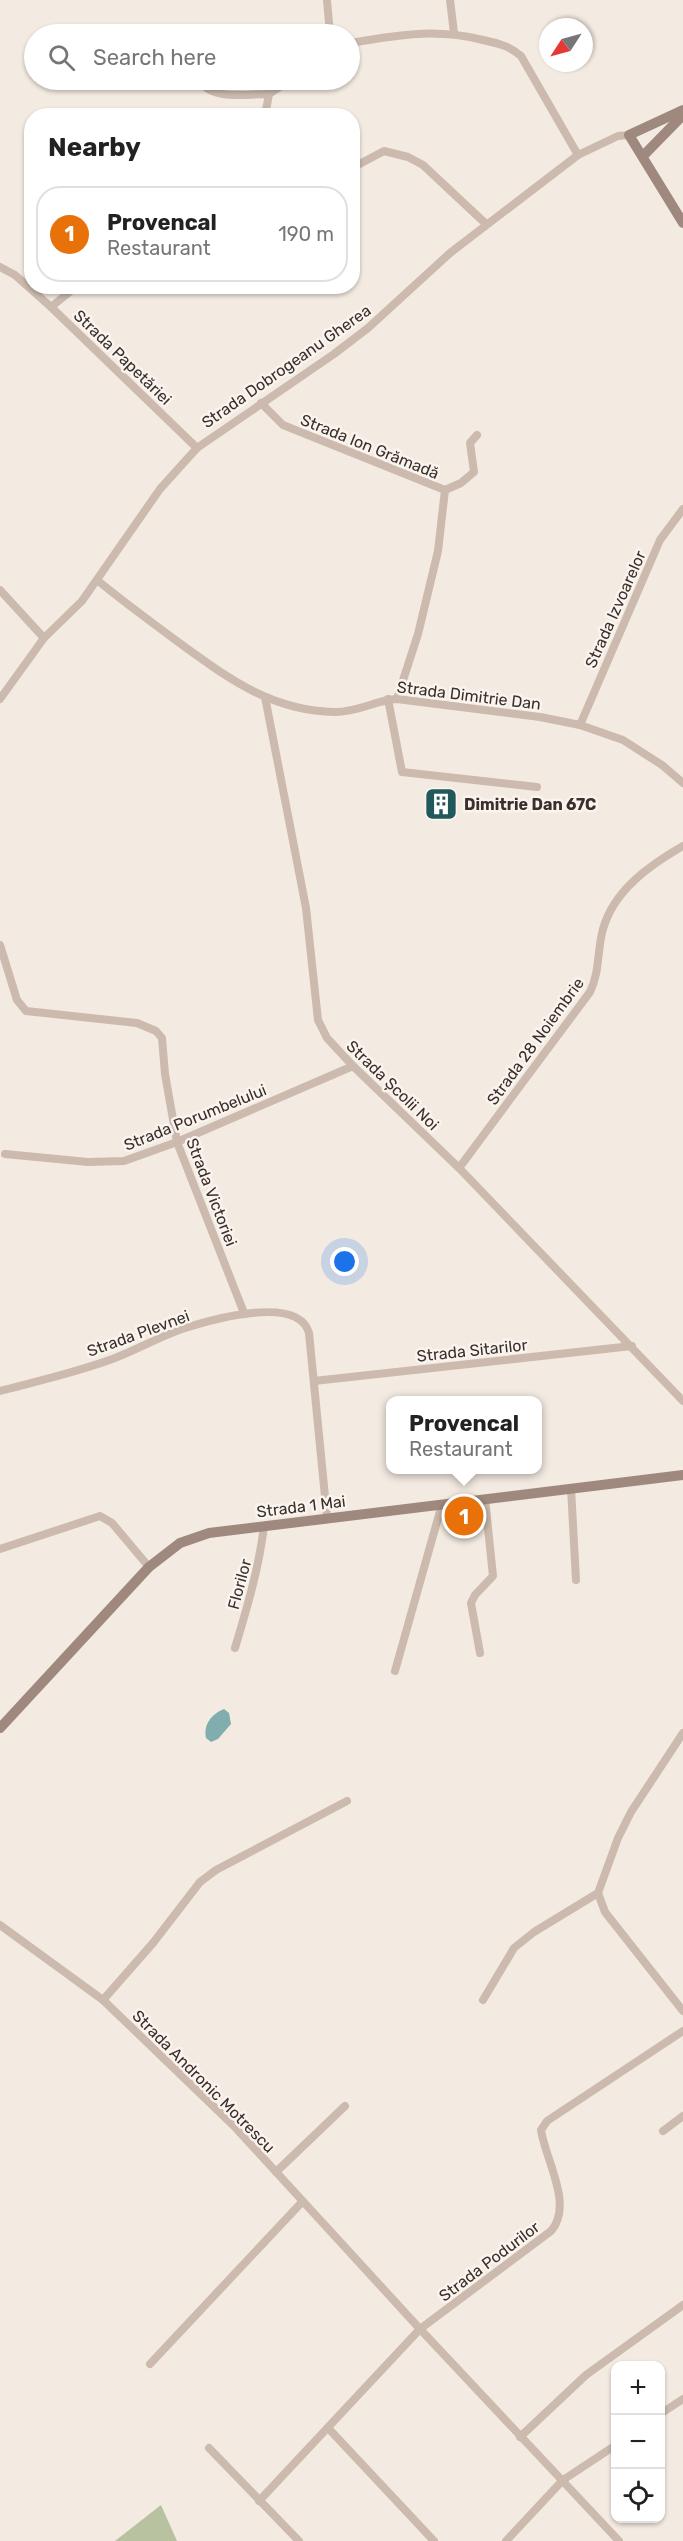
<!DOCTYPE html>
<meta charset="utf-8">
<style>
body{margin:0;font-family:Rubik,sans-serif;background:#f6f6f6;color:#222}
.controls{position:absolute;right:18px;bottom:18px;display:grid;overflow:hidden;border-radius:12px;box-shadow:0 2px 4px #0004}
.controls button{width:54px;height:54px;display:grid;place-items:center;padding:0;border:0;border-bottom:2px solid #e0e0e0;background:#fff;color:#222;font:30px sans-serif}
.compass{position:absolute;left:539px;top:18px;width:54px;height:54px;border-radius:50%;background:#fff;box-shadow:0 2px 4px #0004;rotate:234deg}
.you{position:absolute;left:345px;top:1262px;width:21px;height:21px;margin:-15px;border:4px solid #fff;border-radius:50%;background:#1a73e8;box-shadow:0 0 0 9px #1a73e833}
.badge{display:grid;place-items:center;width:39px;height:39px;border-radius:50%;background:#ea580c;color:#fff;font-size:20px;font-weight:700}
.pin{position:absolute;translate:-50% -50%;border:3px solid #fff;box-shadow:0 2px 6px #0006}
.popup{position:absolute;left:386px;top:1396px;width:156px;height:78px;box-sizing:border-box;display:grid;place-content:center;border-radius:12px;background:#fff;filter:drop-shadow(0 2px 4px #0005);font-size:20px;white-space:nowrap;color:#767676}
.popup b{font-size:22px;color:#222}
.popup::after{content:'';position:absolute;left:50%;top:100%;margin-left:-12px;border:12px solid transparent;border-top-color:#fff}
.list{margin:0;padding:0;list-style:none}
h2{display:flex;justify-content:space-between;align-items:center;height:78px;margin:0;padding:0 24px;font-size:26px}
h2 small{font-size:20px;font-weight:400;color:#767676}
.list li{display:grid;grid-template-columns:39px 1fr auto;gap:18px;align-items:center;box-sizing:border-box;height:96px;margin:0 12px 12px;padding:0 12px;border:2px solid #e0e0e0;border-radius:24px}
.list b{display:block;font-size:22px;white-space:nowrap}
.list p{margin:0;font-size:20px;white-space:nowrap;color:#767676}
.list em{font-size:20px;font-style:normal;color:#767676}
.icon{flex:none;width:33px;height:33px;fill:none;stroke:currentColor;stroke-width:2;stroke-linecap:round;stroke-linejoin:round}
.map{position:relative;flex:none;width:683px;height:2541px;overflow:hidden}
.search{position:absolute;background:#fff;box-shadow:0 2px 4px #0004;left:24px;top:24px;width:336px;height:66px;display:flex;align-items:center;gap:15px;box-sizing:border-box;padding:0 21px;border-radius:33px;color:#767676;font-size:22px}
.panel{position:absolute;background:#fff;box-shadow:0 2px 4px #0004;left:24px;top:108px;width:336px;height:186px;border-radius:24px}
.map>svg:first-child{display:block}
.green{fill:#b8c2a1}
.water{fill:#80aeaf}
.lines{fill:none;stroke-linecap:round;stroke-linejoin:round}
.street{stroke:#cbbaad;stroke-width:8}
.secondary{stroke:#9f897e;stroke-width:10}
.labels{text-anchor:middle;stroke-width:5;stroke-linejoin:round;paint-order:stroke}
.street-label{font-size:16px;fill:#3a2f2b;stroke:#faf4ee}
.poi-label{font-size:16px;font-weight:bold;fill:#3a2f2b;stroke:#faf4ee;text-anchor:start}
</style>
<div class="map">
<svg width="683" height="2541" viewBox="0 0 683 2541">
<rect width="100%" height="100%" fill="#f3eae1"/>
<!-- green -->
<polygon class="green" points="161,2505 177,2541 115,2541"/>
<!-- water -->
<path class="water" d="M224,1709L229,1713L231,1724L218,1739L211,1742L206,1738C203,1724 212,1714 224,1709Z"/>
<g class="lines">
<!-- street -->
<g class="street">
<polyline points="327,0 330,34"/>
<polyline points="450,0 454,33"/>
<path d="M350,43C397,35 435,28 483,40C497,43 510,46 521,56L578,155"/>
<path d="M199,80C211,101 247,94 269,94"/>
<polyline points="265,116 269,94 291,80"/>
<polyline points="352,168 384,151 408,157 423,165 486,224"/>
<polyline points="0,267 15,275 51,307 197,448"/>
<polyline points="51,307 77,286"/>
<polyline points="261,403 283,425 445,490 438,551 418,634 397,699"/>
<polyline points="445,490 461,483 474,472 470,443 477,435"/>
<path d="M97,580C125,603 155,625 185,647C232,681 274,711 335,712C360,712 375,700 397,699L540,717L580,725L623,740L662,765L683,783"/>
<polyline points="0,590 44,638"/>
<polyline points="265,697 306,908 318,1020 327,1038 353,1066 459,1168 683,1401"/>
<polyline points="0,699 44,638 82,601 160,489 197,448 334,354 368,328 450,253 578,155 618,136 629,135"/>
<polyline points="388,699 402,772 537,787"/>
<polyline points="580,725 660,540 683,509"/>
<polyline points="0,945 17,1000 26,1011 137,1023 156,1031 162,1038 165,1074 177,1142 244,1313"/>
<polyline points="5,1154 88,1162 124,1161 177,1142 353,1066"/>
<path d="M459,1168L590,992C600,972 597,950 603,929C614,890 650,865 683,846"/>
<polyline points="314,1381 632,1346"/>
<path d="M0,1391C38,1381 78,1372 115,1358C138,1349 159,1337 182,1329C210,1320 298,1294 309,1333L327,1517"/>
<polyline points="571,1488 576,1580"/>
<polyline points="0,1549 100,1516 112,1523 149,1567"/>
<path d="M235,1648C247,1608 259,1568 264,1526"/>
<polyline points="480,1653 471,1603 475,1595 493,1576 485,1499"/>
<polyline points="395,1671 442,1504"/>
<polyline points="683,1733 631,1812 618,1838 598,1893 605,1912 683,2011"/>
<polyline points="0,1925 103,2000 234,2126 420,2329 619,2541"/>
<polyline points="103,2000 153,1943 200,1882 216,1870 347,1801"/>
<polyline points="483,2000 514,1948 534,1932 598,1893"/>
<polyline points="663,2131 683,2116"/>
<polyline points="276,2172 345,2106"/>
<polyline points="150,2364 302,2202"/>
<polyline points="660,2414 683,2399"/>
<polyline points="329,2429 434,2541"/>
<polyline points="520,2437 586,2375 683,2305"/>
<polyline points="209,2448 299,2541"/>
<path d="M259,2501L420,2329L551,2231C574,2205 545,2159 541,2130L547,2121L683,2031"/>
<polyline points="506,2541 563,2480 616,2445"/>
</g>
<!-- secondary -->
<g class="secondary">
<polyline points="683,110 629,135 683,223"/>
<polyline points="643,156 683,115"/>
<polyline points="0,1728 149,1567 180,1543 209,1533 683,1475"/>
</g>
</g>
<!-- icons -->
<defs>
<g id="building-square" transform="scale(1.725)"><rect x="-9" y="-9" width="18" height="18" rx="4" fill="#21585b" stroke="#faf4ee"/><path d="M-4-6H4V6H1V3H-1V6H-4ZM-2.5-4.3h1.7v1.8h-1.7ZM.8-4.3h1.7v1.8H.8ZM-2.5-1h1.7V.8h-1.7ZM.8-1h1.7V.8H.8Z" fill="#fff"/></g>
</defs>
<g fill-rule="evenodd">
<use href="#building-square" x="441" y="804"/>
</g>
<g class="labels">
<!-- street labels -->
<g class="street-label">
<text transform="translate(123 357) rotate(44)" y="6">Strada Papetăriei</text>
<text transform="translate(286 366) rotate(-35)" y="6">Strada Dobrogeanu Gherea</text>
<text transform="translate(370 446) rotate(22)" y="6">Strada Ion Grămadă</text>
<text transform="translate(615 609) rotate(-66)" y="6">Strada Izvoarelor</text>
<text transform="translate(469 695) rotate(7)" y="6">Strada Dimitrie Dan</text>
<text transform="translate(535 1041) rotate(-54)" y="6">Strada 28 Noiembrie</text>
<text transform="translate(393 1085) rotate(44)" y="6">Strada Școlii Noi</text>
<text transform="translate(195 1117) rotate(-22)" y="6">Strada Porumbelului</text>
<text transform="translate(212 1192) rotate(69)" y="6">Strada Victoriei</text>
<text transform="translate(138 1333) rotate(-20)" y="6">Strada Plevnei</text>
<text transform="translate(472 1350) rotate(-6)" y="6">Strada Sitarilor</text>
<text transform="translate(301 1506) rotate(-7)" y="6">Strada 1 Mai</text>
<text transform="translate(239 1584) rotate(-75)" y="6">Florilor</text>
<text transform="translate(204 2081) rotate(45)" y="6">Strada Andronic Motrescu</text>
<text transform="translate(489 2261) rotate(-37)" y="6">Strada Podurilor</text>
</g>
<!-- poi labels -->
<g class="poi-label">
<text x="464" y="810">Dimitrie Dan 67C</text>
</g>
</g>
</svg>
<div class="controls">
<button>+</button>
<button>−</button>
<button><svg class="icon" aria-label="locate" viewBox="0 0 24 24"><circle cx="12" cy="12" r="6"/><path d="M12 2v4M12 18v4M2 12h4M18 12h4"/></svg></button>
</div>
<svg class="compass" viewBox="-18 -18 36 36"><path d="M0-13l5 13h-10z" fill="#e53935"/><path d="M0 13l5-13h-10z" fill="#767676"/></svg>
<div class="you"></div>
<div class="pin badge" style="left:464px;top:1516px;background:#e8710a">1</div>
<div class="popup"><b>Provencal</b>Restaurant</div>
<div class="search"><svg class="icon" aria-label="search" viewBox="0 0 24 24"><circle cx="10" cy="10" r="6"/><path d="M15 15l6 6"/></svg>Search here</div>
<section class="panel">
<h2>Nearby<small></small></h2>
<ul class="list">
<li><span class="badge" style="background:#e8710a">1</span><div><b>Provencal</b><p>Restaurant</p></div><em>190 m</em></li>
</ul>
</section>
</div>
